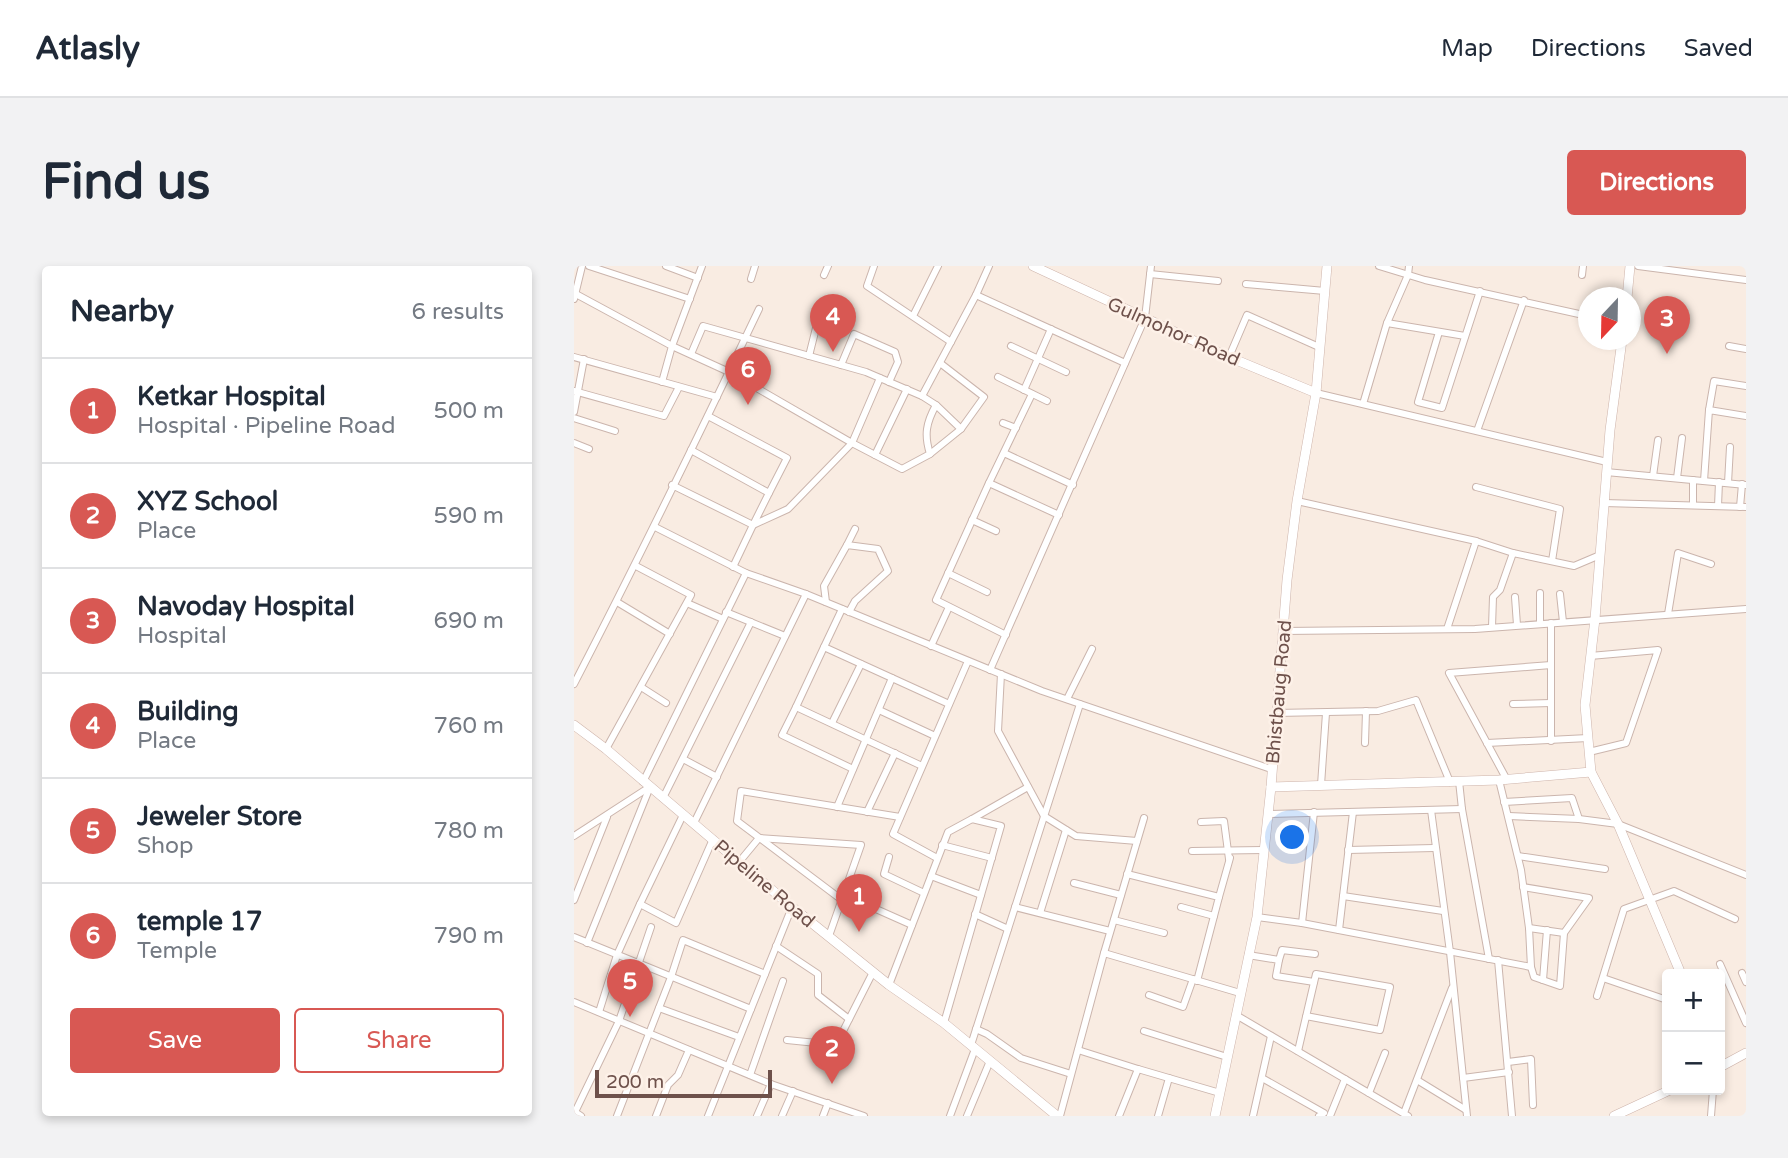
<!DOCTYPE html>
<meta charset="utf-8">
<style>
body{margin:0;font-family:"Varela Round",sans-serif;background:#f2f2f3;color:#1f2937}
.controls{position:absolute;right:21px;bottom:21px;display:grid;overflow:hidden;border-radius:7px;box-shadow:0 4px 10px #0003}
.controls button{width:63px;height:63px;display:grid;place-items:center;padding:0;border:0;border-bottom:2px solid #e0e1e3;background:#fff;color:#1f2937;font:35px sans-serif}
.compass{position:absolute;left:1004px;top:21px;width:63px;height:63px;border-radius:50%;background:#fff;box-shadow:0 4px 10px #0003;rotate:202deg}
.scale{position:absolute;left:21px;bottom:18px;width:177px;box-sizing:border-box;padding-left:7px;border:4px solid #6e514b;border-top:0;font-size:19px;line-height:24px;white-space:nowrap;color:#6e514b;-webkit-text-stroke:5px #fdf1e8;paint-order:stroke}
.you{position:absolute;left:719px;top:572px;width:24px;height:24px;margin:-18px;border:5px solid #fff;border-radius:50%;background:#1a73e8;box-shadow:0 0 0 10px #1a73e833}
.badge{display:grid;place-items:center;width:46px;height:46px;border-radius:50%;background:#d85853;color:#fff;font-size:23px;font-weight:700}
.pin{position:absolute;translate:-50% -58px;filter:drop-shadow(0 2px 4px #0008)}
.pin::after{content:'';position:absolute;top:37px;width:24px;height:21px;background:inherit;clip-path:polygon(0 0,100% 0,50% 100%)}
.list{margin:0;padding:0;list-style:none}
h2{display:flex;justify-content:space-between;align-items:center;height:91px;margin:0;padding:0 28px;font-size:30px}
h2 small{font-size:23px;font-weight:400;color:#747a83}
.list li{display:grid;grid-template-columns:46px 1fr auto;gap:21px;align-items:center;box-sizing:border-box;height:105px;padding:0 28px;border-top:2px solid #e0e1e3}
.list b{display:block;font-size:26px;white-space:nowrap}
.list p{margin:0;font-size:23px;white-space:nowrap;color:#747a83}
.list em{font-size:23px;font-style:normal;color:#747a83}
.actions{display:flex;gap:14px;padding:21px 28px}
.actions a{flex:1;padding:16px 0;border:2px solid #d85853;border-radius:7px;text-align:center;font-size:24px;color:#d85853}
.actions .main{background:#d85853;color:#fff}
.map{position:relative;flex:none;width:1172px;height:850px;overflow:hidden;border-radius:7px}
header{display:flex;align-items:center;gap:42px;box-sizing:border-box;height:98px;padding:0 35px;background:#fff;border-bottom:2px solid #e0e1e3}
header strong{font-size:33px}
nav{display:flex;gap:38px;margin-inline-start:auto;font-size:24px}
.intro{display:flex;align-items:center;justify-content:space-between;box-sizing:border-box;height:168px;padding:0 42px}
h1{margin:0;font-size:49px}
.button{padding:18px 32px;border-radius:7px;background:#d85853;color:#fff;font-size:24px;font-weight:700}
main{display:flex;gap:42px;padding:0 42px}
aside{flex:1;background:#fff;border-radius:7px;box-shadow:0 4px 10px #0003}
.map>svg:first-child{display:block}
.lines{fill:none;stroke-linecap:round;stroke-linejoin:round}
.street-casing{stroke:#cbb5ad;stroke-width:8}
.secondary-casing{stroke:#ceb4ab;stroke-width:10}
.street{stroke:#fff;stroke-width:6}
.secondary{stroke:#fff;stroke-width:9}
.labels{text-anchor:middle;stroke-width:5;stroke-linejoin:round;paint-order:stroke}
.street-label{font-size:19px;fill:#6e514b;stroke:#fdf1e8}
</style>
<header>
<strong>Atlasly</strong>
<nav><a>Map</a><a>Directions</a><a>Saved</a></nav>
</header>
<div class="intro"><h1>Find us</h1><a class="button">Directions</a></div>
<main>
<aside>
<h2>Nearby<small>6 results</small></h2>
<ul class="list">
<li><span class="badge">1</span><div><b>Ketkar Hospital</b><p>Hospital · Pipeline Road</p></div><em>500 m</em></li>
<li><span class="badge">2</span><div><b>XYZ School</b><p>Place</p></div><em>590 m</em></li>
<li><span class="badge">3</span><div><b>Navoday Hospital</b><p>Hospital</p></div><em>690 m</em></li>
<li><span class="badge">4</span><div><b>Building</b><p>Place</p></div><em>760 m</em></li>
<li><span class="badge">5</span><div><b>Jeweler Store</b><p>Shop</p></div><em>780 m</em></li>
<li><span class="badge">6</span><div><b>temple 17</b><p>Temple</p></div><em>790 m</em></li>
</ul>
<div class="actions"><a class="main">Save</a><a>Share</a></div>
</aside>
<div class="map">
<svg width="1172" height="850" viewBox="0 0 1172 850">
<rect width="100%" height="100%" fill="#f9ece2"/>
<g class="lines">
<!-- street casing -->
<g class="street-casing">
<g id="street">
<polyline points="15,0 116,33"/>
<polyline points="92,0 124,12"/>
<path d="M128,0L98,80L155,106L278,177L328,203L356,188C350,169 352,157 362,139L387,163"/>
<polyline points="300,0 293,20 377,76"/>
<polyline points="415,0 402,29 551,97"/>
<polyline points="805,0 851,14 1014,50"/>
<polyline points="1064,0 1172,14"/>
<polyline points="576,8 644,15"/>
<polyline points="250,9 254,0"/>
<polyline points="1008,9 1009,0"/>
<polyline points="177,13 181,0"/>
<polyline points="672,18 751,25"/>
<polyline points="0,27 98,80 88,116"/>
<polyline points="0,33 8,0"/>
<polyline points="339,50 364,0"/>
<polyline points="813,57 891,70"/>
<polyline points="865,66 844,136 868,142 906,25"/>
<polyline points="437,80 492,106"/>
<polyline points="1155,80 1172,83"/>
<polyline points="117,88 129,60 292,106 348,130 362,139"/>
<polyline points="235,90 244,54"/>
<polyline points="0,91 143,131"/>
<polyline points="655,91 673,49 745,81"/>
<polyline points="267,99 280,68 321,86 324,96 315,116"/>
<polyline points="424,111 473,135"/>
<polyline points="450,124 477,63"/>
<polyline points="0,125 90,150 105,121"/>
<polyline points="742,127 1033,196"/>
<polyline points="458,128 415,217 485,249"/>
<polyline points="348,130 402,29"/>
<polyline points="789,138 813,57 834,9 835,0"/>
<polyline points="1135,144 1140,115 1172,120"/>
<polyline points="0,146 10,93"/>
<polyline points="134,150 213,192 195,227"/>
<polyline points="0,152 41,165"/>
<polyline points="429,157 442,162"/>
<polyline points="903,165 950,34"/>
<polyline points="0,177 15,183"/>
<polyline points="117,184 195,227 179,259 214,243 278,177 306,112"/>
<polyline points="430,187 499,219"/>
<polyline points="356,188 387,163 410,131 366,97"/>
<polyline points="301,189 333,123"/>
<polyline points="1032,206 1172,219"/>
<polyline points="1079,210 1084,174"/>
<polyline points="1103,212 1108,172"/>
<polyline points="1130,215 1135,144 1172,150"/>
<polyline points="415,217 362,334 432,369"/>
<polyline points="1154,217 1156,181"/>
<polyline points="98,219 179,259 159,301"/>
<polyline points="902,221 986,243 978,295"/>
<polyline points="723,235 902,275"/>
<polyline points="1030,237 1172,241"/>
<polyline points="1119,239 1119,214"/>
<polyline points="1144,240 1145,216"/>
<polyline points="1166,241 1168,218"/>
<polyline points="398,254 422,265"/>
<polyline points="81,261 172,307 232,328 468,425 697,503"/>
<polyline points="273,279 281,263"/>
<polyline points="374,307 413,326"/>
<polyline points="966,327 966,358"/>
<polyline points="986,328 989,356"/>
<polyline points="941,331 943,359"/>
<polyline points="43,336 96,368"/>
<polyline points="252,336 250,320 273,279 304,283 314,305 281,335 275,346"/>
<polyline points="113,337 149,353"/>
<polyline points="268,343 250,381 375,438"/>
<polyline points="152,346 211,370"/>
<polyline points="1094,348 1104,287 1137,298"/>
<polyline points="977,357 977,475"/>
<polyline points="918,361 919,331 926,324 939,287"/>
<polyline points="873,363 902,275 939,287 1000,300 1026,289"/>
<polyline points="709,365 901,363 1172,343"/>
<polyline points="357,380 375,341"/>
<polyline points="250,381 222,441 348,500"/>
<polyline points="416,404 571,52 577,0"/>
<polyline points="427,408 424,465 470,550 502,570 563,575"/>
<path d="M0,418C64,294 125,169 185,43"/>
<polyline points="67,421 92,437"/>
<polyline points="493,433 518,383"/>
<polyline points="939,438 977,437"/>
<polyline points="222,441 208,469 279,503"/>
<polyline points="305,444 361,470"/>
<polyline points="702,447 804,445 842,434 876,516"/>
<polyline points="258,457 287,398"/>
<polyline points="791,477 792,445"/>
<polyline points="913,477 1014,472"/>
<polyline points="32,483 117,329 62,300"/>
<polyline points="1015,486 1052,477 1084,384 1016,390"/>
<polyline points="109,493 143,511"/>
<polyline points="933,514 875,407 977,399"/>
<polyline points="885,515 888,543 915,693"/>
<polyline points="69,516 172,307"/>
<polyline points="747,519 752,447"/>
<polyline points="89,532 177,356"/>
<polyline points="930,536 998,532 1005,553"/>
<polyline points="263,541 318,412"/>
<polyline points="857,544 876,686 893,850"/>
<polyline points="293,546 321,487"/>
<polyline points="694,548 888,543"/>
<polyline points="935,550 1005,553 1044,558 1172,609"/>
<polyline points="398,553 454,521"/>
<polyline points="627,556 650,555 655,593"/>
<polyline points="120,557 232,328"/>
<polyline points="0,570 74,522"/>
<polyline points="368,579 418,592"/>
<polyline points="774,584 860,582"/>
<polyline points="618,585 689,584"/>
<polyline points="944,590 1031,603"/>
<polyline points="315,591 310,608 350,627"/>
<polyline points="363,592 319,568 394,395"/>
<polyline points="166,595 185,572 287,579 255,670"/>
<polyline points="553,608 645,631 623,715"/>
<polyline points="357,610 407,629"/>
<polyline points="500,617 547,629"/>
<polyline points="949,621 1015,632 990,667 986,720 960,711 957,701"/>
<polyline points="769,630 869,645"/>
<polyline points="645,631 656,592"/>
<polyline points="0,634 33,551"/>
<polyline points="268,634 163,555 167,525 326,551"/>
<polyline points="66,638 109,549"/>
<polyline points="441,641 536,665"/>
<polyline points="607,641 640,650"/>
<polyline points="302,643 338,659"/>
<polyline points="466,647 492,564"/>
<polyline points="401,648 434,663"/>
<polyline points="683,651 728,657 957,701 955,662 947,604 925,514"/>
<polyline points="540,654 590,667"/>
<polyline points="728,657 740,546"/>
<polyline points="955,662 990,667"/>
<polyline points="765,664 779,546"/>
<polyline points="0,671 177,743"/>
<polyline points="13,677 76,521"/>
<polyline points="202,680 244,708 244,729 275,753"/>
<polyline points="530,687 666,727"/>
<polyline points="674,689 705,694 702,710 740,716"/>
<polyline points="705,694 708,684 741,688"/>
<polyline points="924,694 938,850"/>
<polyline points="1146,698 1172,757"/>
<polyline points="1168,707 1172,716"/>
<polyline points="1029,712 1093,734"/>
<polyline points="969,714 973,664"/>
<polyline points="315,719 374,566 398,553 427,560 370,757"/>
<polyline points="575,729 609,741 619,713"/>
<polyline points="1023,730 1050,643 1100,625 1161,653"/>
<polyline points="0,736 197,818 290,850"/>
<polyline points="85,742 165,771"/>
<polyline points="25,746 43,689 66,638 102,657 139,573"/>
<polyline points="662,749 834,850"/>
<polyline points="402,763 413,768 447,792 497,808"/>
<polyline points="570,765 653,791"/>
<polyline points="213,774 262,779 299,706"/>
<polyline points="397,779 506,438"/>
<polyline points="504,784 564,803"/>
<polyline points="724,785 742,708 816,721 806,764 732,750"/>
<polyline points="934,796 957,793 959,839"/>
<polyline points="176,809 209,715"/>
<polyline points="688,812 750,847 745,850"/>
<polyline points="889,812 935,806"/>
<polyline points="843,814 892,844"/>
<polyline points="795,827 811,787"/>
<polyline points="830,847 878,722"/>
<polyline points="7,850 1,846 45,755 77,661"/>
<polyline points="43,850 97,711 109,674 191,708"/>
<polyline points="82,850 94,819 104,809 115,784"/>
<polyline points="134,850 218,641"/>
<polyline points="183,850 197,818"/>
<polyline points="208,850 219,825"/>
<polyline points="249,850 254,837"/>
<polyline points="376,850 401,783"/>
<polyline points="393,850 416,795"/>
<polyline points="486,850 530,687 570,552"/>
<polyline points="545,850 564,803 646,827"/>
<polyline points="584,850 595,812"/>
<polyline points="679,850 697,770"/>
<polyline points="756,850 771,813"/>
<polyline points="1137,850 1139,824"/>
</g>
</g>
<!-- secondary casing -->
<g class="secondary-casing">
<g id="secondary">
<polyline points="459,0 655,91 742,127"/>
<polyline points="1053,32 1056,0"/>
<polyline points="1048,74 1036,164 1021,353 1011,439 1017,506 1044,558 1107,708"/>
<polyline points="0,459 32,483 218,641 315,719 370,757 483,850"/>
<polyline points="697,521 925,514 1017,506"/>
<polyline points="1146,801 1172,787"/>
<polyline points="641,850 683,651 697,521 713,314 723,235 742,127 753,0"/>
<polyline points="1040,850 1096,824"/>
</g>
</g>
<!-- street -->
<use href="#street" class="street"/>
<!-- secondary -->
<use href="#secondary" class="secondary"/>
</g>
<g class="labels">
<!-- street labels -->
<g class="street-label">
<text transform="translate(600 65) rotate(24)" y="7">Gulmohor Road</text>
<text transform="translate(704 426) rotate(-85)" y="7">Bhistbaug Road</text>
<text transform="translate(191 617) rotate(40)" y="7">Pipeline Road</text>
</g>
</g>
</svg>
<div class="controls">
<button>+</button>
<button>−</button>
</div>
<svg class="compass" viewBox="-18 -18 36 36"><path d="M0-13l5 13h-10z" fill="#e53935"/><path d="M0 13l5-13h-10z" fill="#747a83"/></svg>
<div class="scale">200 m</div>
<div class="you"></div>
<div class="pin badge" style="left:285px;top:666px">1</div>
<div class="pin badge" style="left:258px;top:818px">2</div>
<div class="pin badge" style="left:1093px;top:88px">3</div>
<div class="pin badge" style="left:259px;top:86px">4</div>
<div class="pin badge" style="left:56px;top:751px">5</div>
<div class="pin badge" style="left:174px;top:139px">6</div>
</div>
</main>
